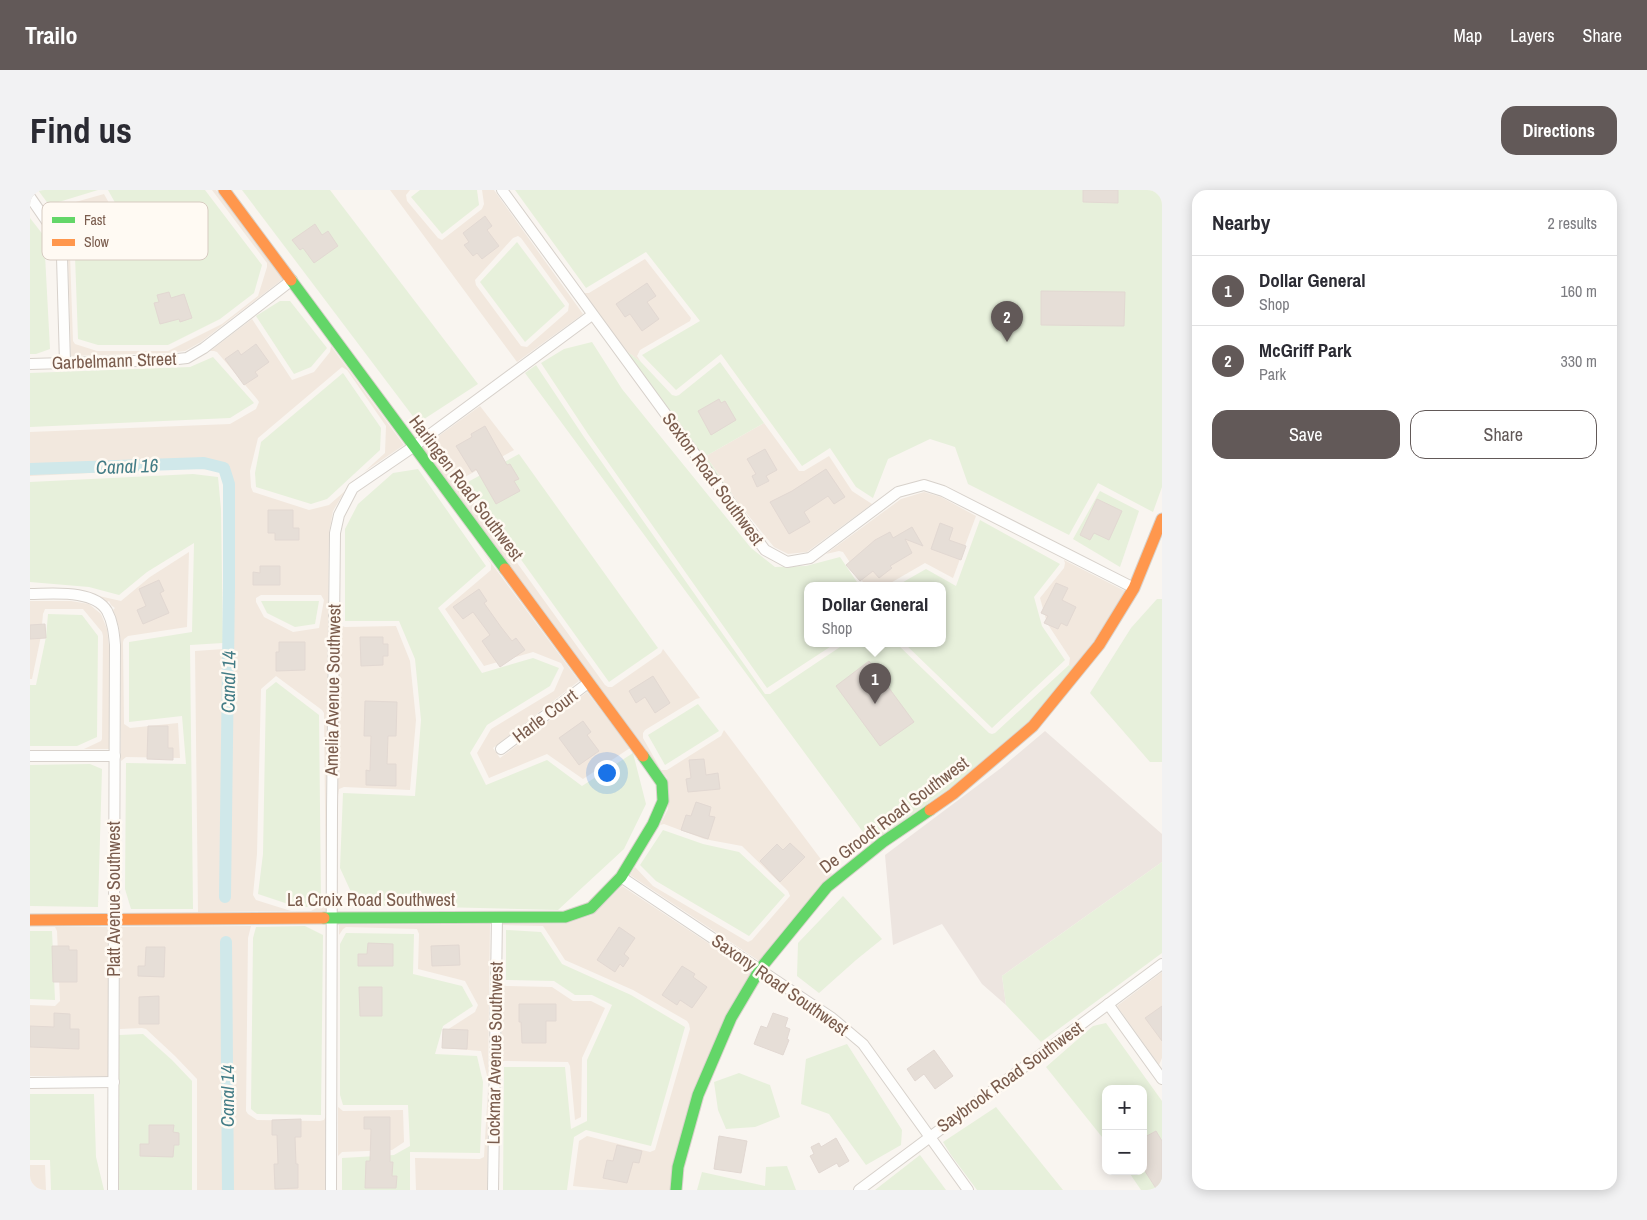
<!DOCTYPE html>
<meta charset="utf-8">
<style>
body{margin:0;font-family:"Archivo Narrow",sans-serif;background:#f2f2f3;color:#2b2b33}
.controls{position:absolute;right:15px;bottom:15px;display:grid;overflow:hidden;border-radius:10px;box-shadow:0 2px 12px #0003}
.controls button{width:45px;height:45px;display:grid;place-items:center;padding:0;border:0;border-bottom:1px solid #e1e1e2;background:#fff;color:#2b2b33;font:25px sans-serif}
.you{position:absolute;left:576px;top:582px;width:18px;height:18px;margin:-12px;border:4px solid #fff;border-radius:50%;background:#1a73e8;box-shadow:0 0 0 8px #1a73e833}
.badge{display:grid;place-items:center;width:32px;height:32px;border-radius:50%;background:#625958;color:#fff;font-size:16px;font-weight:700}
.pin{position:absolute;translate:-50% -41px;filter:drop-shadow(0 1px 2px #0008)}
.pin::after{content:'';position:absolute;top:26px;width:18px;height:15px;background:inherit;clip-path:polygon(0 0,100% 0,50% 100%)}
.popup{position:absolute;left:774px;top:392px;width:142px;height:65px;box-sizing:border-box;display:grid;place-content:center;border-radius:10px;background:#fff;filter:drop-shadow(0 1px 4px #0005);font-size:16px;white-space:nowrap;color:#7c7c81}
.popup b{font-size:19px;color:#2b2b33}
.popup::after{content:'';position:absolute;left:50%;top:100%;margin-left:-10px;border:10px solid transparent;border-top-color:#fff}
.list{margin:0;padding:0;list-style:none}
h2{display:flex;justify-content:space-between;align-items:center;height:65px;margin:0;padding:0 20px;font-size:21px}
h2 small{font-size:16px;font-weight:400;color:#7c7c81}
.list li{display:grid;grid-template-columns:32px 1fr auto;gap:15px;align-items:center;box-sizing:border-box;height:70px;padding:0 20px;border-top:1px solid #e1e1e2}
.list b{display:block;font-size:19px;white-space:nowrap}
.list p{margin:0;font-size:16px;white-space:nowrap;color:#7c7c81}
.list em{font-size:16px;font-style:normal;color:#7c7c81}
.actions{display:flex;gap:10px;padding:15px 20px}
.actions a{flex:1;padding:11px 0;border:1px solid #625958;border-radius:15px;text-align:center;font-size:18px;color:#625958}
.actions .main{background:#625958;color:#fff}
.map{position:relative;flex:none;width:1132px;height:1000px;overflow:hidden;border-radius:15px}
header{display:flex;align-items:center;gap:30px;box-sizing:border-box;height:70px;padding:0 25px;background:#625958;color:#fff}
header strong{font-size:24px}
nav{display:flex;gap:28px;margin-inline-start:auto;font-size:18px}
.intro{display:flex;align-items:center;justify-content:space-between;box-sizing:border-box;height:120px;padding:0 30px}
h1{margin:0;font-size:35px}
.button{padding:12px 22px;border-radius:15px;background:#625958;color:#fff;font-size:18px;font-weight:700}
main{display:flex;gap:30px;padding:0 30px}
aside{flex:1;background:#fff;border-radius:15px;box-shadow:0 2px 12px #0003}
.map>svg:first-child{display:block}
.residential{fill:#f2e8de;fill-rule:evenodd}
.industrial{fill:#ede5e0}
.green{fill:#e7f0db}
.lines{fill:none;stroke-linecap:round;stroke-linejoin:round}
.canal{stroke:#d0e8ea;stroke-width:12}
.building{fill:#e6ded7;stroke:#e2d8d2}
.street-casing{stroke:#d7d1cb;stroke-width:12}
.fast-casing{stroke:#d9d2cb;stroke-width:13}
.slow-casing{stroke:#d9d2cb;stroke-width:13}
.street{stroke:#fefefd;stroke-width:10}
.fast{stroke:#63d668;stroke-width:11}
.slow{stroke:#ff974d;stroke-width:11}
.labels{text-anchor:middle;stroke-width:5;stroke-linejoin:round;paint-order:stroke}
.street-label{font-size:18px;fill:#7a5c4d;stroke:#fffaf3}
.water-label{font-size:19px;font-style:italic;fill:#437c86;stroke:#fffaf3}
.key{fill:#fffaf3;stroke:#d7cbc1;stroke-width:1}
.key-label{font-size:14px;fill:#7a5c4d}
</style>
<header>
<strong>Trailo</strong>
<nav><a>Map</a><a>Layers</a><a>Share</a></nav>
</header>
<div class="intro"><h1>Find us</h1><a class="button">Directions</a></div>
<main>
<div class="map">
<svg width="1132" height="1000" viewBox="0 0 1132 1000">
<rect width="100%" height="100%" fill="#f9f5f0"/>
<!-- residential -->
<g class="residential">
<polygon points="182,0 186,0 253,89 171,152 155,161 138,163 41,166 38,66 34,44 17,20 74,4 97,45 73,57 45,60 40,64 43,151 45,154 67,161 138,161 192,134 228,106 237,77 237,73"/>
<path d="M360,0H380L376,5L377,11L408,48L412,50L452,19L454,14L452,0H464L553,124L487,172ZM488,46L491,48L539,114L538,121L497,157L491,156L446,95L445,90L483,48Z"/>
<polygon points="615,69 661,128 660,131 610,160 607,166 611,172 595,160 554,103 559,103"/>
<path d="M222,129L262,190L284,182L300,162L301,156L374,255L334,282L355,263L356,236L317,180L312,177L228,248L220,281L221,297L223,302L279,320L299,315L315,301L303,321L299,343L296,620V721H281L294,714L296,709L294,523L292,520L246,486L231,499L227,664L223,705L226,710L261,721L168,722L165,461L194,459L198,454L196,319L192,284L190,281L163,278L0,286V242L200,234L226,219L229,212L227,209L187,162L184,161H180ZM231,405H291L294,410L289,438L263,442L234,427L226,412V408Z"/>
<polygon points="450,216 484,260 433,288 431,290 431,295 575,495 578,497 582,497 631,463 633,459 670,508 666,509 615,540 613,543 613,548 631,580 637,580 691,546 694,540 802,684 729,771 600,685 605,677 623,696 718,752 722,750 760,706 758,701 712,656 674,649 634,634 630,635 638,619 637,588 392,258"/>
<polygon points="734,233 769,281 774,281 799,266 822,301 842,314 777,362 758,364 744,357 709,314 676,266"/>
<polygon points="894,302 911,307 946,326 923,388 895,373 857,395 835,395 813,362 809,361 796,364 871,309"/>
<polygon points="450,358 549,491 463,558 470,568 557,502 600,558 553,589 517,564 459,588 447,563 461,539 524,501 534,478 531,473 503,462 454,476 415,419 461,380 461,374"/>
<polygon points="159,362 157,437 98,446 94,449 93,452 94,534 100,538 148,533 150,568 96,567 91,571 91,455 89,437 83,420 85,418 81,415 79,411 77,412 69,406 91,411 120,387"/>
<polygon points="1034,370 1095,401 1064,451 1043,478 1039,475 1040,468 1017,433 1010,408 1034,378 1035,373"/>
<polygon points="0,411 41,411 59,414 71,424 77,439 79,456 79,559 54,559 71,551 72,549 73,446 72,442 53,419 15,419 13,424 11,446 2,489 0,489"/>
<polygon points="310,432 312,436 315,437 366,436 380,471 386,530 380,600 314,597 309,599 308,606"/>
<polygon points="592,696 722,782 696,825 640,1000 581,1000 543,996 549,951 557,946 620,962 625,960 660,839 659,834 657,831 603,800 535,770 513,736 473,735 473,734 535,734 562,725"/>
<polygon points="460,734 458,890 451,861 412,858 417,840 445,822 448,815 435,791 388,779 389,744 387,739 316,737 313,739 309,745 309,735"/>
<polygon points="221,736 218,748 216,921 218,924 227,930 290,931 294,930 296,926 295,1000 167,1000 167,889 145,866 116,839 112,838 90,839 90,737"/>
<polygon points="25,737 78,737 78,886 0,886 0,815 25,816 30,811 27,741"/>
<polygon points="1132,782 1132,868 1129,875 1087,816"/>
<polygon points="472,794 476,796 522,797 543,811 561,811 575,818 552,868 551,927 545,930 540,876 538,872 474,871 471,872"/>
<polygon points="458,898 457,1000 386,1000 385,968 450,969 454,967"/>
<polygon points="308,917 313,921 373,920 374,952 362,960 312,962 308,966"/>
<polygon points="0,975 15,975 16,1000 0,1000"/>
</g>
<!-- industrial -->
<polygon class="industrial" points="1015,541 1132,644 1132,672 972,786 976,815 952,794 912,734 863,755 855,665 971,578"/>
<!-- green -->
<g class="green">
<polygon points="8,0 68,0 19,15"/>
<polygon points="78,0 175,0 232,75 224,103 190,129 138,155 68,155 48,149 45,66 75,63 104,47"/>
<polygon points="212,0 300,0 448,194 388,233"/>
<polygon points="390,0 447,0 449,15 412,44 381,7"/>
<polygon points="485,0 1132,0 1132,297 1123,322 1068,293 1039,345 938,294 925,257 900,249 858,269 843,308 826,297 800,258 772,276 691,164 646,200 612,165 670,131 616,62 556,98"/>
<polygon points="0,28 14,46 20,159 6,164 0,164"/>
<polygon points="487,52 535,116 495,152 450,92"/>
<polygon points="250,111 260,111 297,158 281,177 264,184 226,126"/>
<polygon points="562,152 592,199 721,358 745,377 776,376 810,367 829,395 778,395 778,453 806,453 737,498 558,244 511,173 534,159"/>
<polygon points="595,160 611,172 642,205 646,206 649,205 690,172 734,233 676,266 707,312"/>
<polygon points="183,167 224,213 200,228 0,237 0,183 160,177"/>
<polygon points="506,175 554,247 735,504 740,504 816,453 866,453 959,543 962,544 965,543 1039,475 1043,478 999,531 920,598 841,653 495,183"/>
<polygon points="313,183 351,238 350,260 297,309 281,314 226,297 225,283 231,252"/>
<polygon points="489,264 628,458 579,492 436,293"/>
<polygon points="388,279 456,376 408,418 452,483 503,468 529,478 520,496 457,535 440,563 456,595 517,570 552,596 603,563 616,614 594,659 528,720 327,715 310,678 313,603 385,606 391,530 385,469 369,431 315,431 315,339 328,314 363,283"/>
<polygon points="163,284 188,287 191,319 193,453 160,455 163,719 101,719 95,699 96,573 156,574 152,526 99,532 99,452 162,442 164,353 117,382 89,405 59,397 0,392 0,292"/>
<polygon points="1070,301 1109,321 1090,377 1043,349"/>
<polygon points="950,330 1030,374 1004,407 1012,436 1035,470 962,538 874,453 912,453 912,395 868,395 896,379 926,396"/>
<polygon points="1127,409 1132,409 1132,572 1120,572 1060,503 1101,438"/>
<polygon points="231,411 289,411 285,434 265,437 237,423"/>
<polygon points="18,424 52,425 68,446 67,547 47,556 0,556 0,495 6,495 16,447"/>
<polygon points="246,492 289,525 291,709 277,717 267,717 228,704 233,664 236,500"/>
<polygon points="668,514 689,541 635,575 618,545"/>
<polygon points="60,574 72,579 68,717 0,716 0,575"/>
<polygon points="633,640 673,654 709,662 755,705 719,746 626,691 610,675"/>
<polygon points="1132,672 1132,763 1011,852 976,815 972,786"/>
<polygon points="813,706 852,749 826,770 789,803 767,786 768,753"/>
<polygon points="275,736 293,745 291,925 227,924 221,919 223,748 226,737"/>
<polygon points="476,740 511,742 532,774 601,805 655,837 621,956 556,940 544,947 537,1000 473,1000 474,877 535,877 541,939 557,931 557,870 582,815 562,805 545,805 524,791 476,790"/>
<polygon points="0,741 22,741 25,810 0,809"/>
<polygon points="316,743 384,744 383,784 432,796 443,816 413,836 405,864 447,866 453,892 450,963 380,962 380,1000 312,1000 312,968 364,965 380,956 378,915 313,915 310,905 310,754"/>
<polygon points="1076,833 1132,911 1132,1000 1111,1000 1098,981 1113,981 1113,899 1076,899 1076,952 1016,877 1063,836"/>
<polygon points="113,844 142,870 162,891 162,1000 89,1000 89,845"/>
<polygon points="817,854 872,940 871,955 836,975 799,924 771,914 776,869"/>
<polygon points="709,883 740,895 750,927 725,937 696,939 688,920 684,892"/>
<polygon points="0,904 64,904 66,967 74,1000 21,1000 20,970 0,970"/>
<polygon points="966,917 1033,1000 947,1000 921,965 913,952"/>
<polygon points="890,965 916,1000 845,1000"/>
<polygon points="757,976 766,1000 667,1000 672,982 735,996 736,977"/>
</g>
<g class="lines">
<!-- canal -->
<g class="canal">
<polyline points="0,279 174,273 194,278 199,294 199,396 195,707"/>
<polyline points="196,752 198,1000"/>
</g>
</g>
<!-- building -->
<g class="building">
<polygon points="1053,0 1088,0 1088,13 1053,12"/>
<polygon points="68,18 82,49 67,56 53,25"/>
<polygon points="455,26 462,36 457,40 469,56 452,69 447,63 443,66 434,55 439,52 433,43"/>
<polygon points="285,34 292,45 298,41 308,56 284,73 273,58 270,60 262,50"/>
<polygon points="617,93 626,106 617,112 629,129 612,141 600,124 595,127 586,114"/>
<polygon points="1011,101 1095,102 1094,136 1011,135"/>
<polygon points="139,102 141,108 154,104 162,128 150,132 149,129 130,134 124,113 129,112 127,105"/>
<polygon points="226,154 239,172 225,182 228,186 214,195 195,169 208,160 211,165"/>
<polygon points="689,209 691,213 695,211 706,230 681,245 668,221"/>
<polygon points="455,236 477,275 480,274 489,289 484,291 490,301 466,314 446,279 442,282 426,256 442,247 441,244"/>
<polygon points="735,259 747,280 736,286 739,291 727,297 722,286 726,284 717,269"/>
<polygon points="796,279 815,307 804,314 798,306 774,322 780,332 759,344 740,312 762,301"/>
<polygon points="1067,309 1092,321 1079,350 1064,343 1060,350 1050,345"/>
<polygon points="238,320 263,320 263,338 269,338 269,350 245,350 245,343 238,343"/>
<polygon points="910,333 923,338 919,350 936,356 931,370 901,359"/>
<polygon points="882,337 893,356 875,349 882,363 860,376 862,378 849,388 843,381 830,391 816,375 845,350 860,342 863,348"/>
<polygon points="230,376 250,376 250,395 223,395 223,382 230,383"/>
<polygon points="129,390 134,401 130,403 139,423 113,434 107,420 116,416 109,399"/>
<polygon points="1026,393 1038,398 1032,410 1046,417 1037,436 1031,433 1028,439 1014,433 1018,426 1011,423"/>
<polygon points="449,399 457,411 454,413 471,437 482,451 486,448 495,460 470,477 452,451 460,445 443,422 433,429 423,417"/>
<polygon points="15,434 16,448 0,449 0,435"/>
<polygon points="330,447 353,447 353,454 358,454 358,466 353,466 353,475 331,476"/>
<polygon points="249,452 275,452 275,480 246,481 246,462 249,462"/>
<polygon points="839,471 884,532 850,556 806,496"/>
<polygon points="623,486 640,513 625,523 615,507 606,513 599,501"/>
<polygon points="335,511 367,512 366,546 358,546 357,574 366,574 366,596 336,595 336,580 340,581 341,546 334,546"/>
<polygon points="553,531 561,542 557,545 569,561 549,575 529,548"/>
<polygon points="118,536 138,536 138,558 143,558 143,570 117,569"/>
<polygon points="674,569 676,585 688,583 690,599 658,602 656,589 661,588 659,570"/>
<polygon points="666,612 681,617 679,626 685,627 678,649 651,640 656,625 661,626"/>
<polygon points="760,653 775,667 750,692 730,671 747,654 753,660"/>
<polygon points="589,737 605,748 594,764 599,768 593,777 590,774 585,782 567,770"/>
<polygon points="338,753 363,754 363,776 328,776 328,764 337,764"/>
<polygon points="429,755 430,775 402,776 401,756"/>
<polygon points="22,756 39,756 39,760 47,760 47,792 23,792"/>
<polygon points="116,757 135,757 134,787 108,786 108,776 115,776"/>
<polygon points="652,776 665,784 663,787 677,797 662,818 650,810 647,815 632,805"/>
<polygon points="329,797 352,797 352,826 330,826"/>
<polygon points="129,806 129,834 109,834 109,807"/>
<polygon points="489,814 526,814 526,831 516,831 516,853 492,853 491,832 489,832"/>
<polygon points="1132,816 1132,851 1115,828"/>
<polygon points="24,823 40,824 40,839 49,839 49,859 0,857 0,836 24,837"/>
<polygon points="743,823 758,828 755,837 760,839 757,849 759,850 753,865 724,854 731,836 737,838"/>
<polygon points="413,839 438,840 437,859 412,858"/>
<polygon points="904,860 923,886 905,899 894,884 885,891 877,879"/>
<polygon points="334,927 360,927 360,972 363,972 362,986 367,986 366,998 335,998 336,971 340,971 341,939 334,939"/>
<polygon points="271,929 271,947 265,947 266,974 268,974 268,998 245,999 244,974 248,974 247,945 242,945 242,930"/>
<polygon points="119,935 144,935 143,942 149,943 149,955 144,955 143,967 110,966 110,954 119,954"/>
<polygon points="1126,941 1132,951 1132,1000 1127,1000 1113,978 1113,948"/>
<polygon points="689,946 717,951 711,983 684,979"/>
<polygon points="806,948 819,971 809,977 807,973 789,983 780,966 784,964 781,957 789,953 791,957"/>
<polygon points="587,955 612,961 609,973 603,972 597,993 573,988 577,970 583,971"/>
</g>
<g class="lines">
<!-- street casing -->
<g class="street-casing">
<g id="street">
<polyline points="472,0 735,360 757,372 780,368 868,302 894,295 913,301 1104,398"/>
<polyline points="0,7 29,49 32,67 35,173"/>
<polyline points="0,174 139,170 157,168 174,158 262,90"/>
<path d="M0,404C22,404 64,399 77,421C83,432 84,444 85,455L83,1000"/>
<polyline points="471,559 558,493"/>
<polyline points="0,566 85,566"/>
<polyline points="591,687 802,828 833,854 938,1000"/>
<polyline points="1078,814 1132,889"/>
<polyline points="0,893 84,892"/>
<polyline points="301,1000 302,620 305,343 309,325 323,298 383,257 562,125"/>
<polyline points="463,1000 467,727"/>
<polyline points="829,1000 1132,774"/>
</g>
</g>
<!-- fast casing -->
<g class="fast-casing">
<g id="fast">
<polyline points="261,90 475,379"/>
<polyline points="294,728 535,727 561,718 591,687 623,634 633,611 632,593 613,566"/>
<polyline points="646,1000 648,977 668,905 701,828 730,779 797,697 853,652 900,620"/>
</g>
</g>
<!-- slow casing -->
<g class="slow-casing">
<g id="slow">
<polyline points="194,0 261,90"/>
<polyline points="475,379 613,566"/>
<polyline points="900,620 923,604 1003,536 1069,455 1104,398 1132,329"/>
<polyline points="0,730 294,728"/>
</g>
</g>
<!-- street -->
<use href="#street" class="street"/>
<!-- fast -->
<use href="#fast" class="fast"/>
<!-- slow -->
<use href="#slow" class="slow"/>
</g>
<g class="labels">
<!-- street labels -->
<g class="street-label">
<text transform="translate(84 171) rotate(-2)" y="6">Garbelmann Street</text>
<text transform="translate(683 289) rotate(54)" y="6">Sexton Road Southwest</text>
<text transform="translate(436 298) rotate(53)" y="6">Harlingen Road Southwest</text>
<text transform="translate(303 500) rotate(-89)" y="6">Amelia Avenue Southwest</text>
<text transform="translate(515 526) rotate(-37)" y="6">Harle Court</text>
<text transform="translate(864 625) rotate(-37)" y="6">De Groodt Road Southwest</text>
<text transform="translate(84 709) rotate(-90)" y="6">Platt Avenue Southwest</text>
<text x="341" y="716">La Croix Road Southwest</text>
<text transform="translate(750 795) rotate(35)" y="6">Saxony Road Southwest</text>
<text transform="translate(465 863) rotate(-89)" y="6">Lockmar Avenue Southwest</text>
<text transform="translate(980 887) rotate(-36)" y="6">Saybrook Road Southwest</text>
</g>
<!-- water labels -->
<g class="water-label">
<text transform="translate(97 276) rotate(-2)" y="7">Canal 16</text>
<text transform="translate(198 492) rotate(-89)" y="7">Canal 14</text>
<text transform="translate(197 906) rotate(-90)" y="7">Canal 14</text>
</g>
</g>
<!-- legend -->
<rect x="12" y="12" width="166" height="58" rx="8" class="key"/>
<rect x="22" y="27" width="23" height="6" fill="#63d668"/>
<rect x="22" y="49" width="23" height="7" fill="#ff974d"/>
<g class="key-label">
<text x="54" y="35">Fast</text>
<text x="54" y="57">Slow</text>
</g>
</svg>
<div class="controls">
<button>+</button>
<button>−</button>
</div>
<div class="you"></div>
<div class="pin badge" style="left:845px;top:514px">1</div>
<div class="popup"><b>Dollar General</b>Shop</div>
<div class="pin badge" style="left:977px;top:152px">2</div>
</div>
<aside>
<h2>Nearby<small>2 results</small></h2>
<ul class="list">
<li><span class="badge">1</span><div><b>Dollar General</b><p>Shop</p></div><em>160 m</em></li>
<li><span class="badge">2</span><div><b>McGriff Park</b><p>Park</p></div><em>330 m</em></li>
</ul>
<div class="actions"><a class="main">Save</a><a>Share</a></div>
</aside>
</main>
